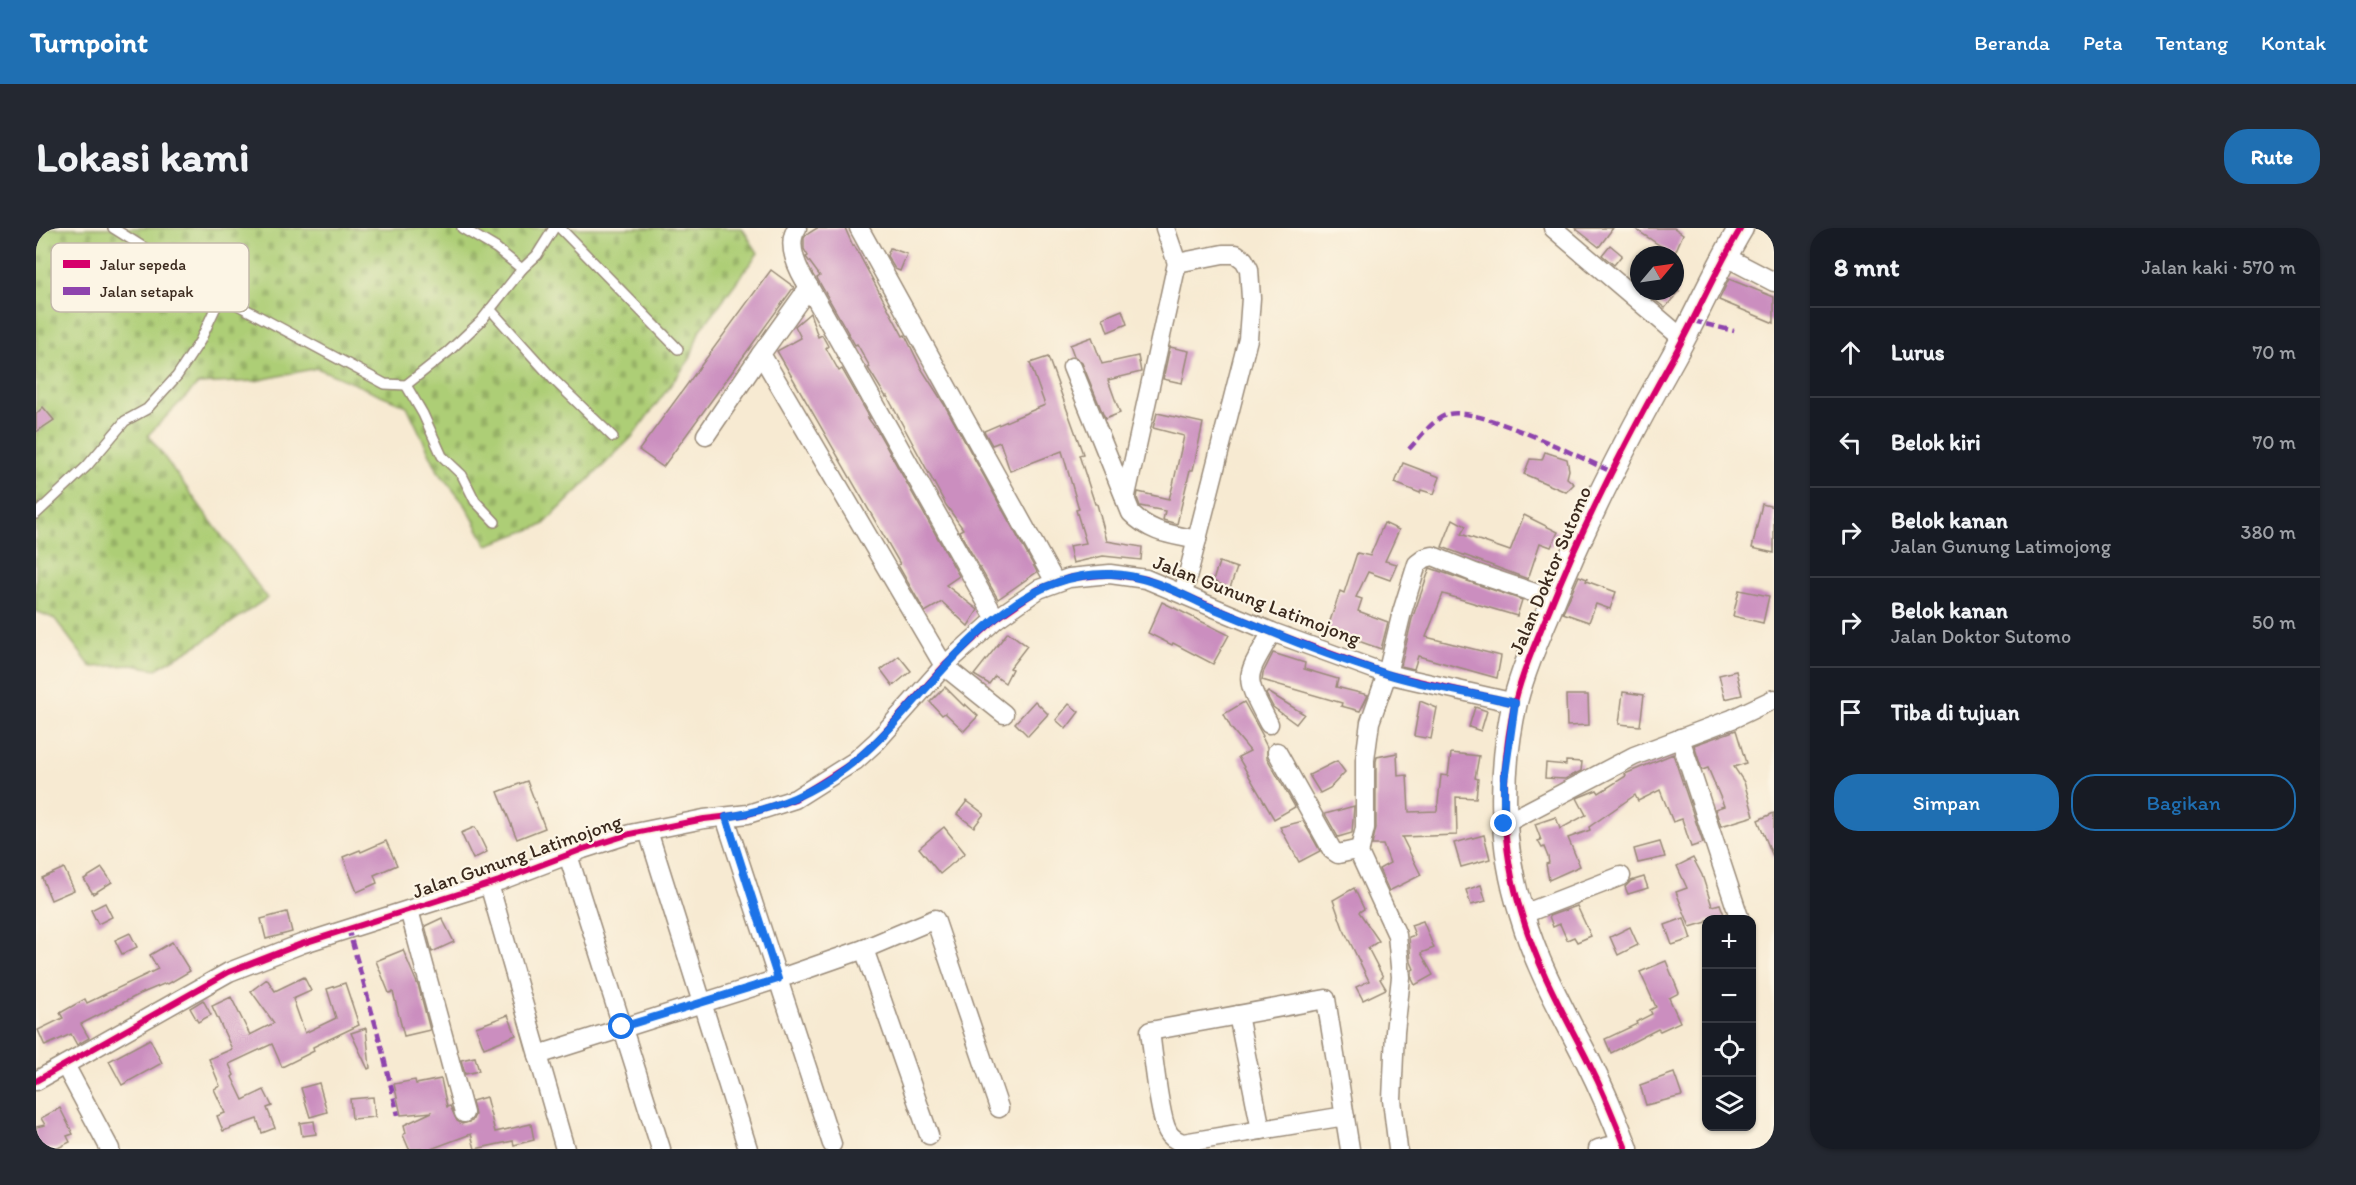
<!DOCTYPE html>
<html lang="id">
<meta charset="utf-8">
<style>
body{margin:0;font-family:Itim,sans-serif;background:#242831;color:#f1f3f6}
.controls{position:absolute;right:18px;bottom:18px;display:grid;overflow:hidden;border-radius:12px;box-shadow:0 2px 4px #0004}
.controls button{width:54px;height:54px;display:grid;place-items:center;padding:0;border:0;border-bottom:2px solid #363941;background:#171b24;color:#f1f3f6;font:30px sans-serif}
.compass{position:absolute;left:1594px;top:18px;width:54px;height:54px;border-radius:50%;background:#171b24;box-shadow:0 2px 4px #0004;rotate:61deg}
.stop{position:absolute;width:18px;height:18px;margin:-14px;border:4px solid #1a73e8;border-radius:50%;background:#fff}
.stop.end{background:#1a73e8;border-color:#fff;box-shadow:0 2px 6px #0008}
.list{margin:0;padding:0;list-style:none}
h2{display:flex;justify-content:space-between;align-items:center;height:78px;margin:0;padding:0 24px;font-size:26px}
h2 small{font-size:20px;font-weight:400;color:#9ea1a6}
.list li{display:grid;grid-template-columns:39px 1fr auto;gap:18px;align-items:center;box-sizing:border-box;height:90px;padding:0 24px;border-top:2px solid #363941}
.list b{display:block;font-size:22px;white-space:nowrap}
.list p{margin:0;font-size:20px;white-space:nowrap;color:#9ea1a6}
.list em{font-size:20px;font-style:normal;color:#9ea1a6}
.actions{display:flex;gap:12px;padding:18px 24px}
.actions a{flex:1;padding:14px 0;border:2px solid #1f6fb2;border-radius:24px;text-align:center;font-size:21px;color:#1f6fb2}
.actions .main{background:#1f6fb2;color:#fff}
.icon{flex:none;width:33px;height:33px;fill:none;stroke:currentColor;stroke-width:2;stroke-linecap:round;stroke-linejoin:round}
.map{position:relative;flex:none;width:1738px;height:921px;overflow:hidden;border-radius:24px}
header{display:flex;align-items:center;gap:36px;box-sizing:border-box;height:84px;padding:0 30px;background:#1f6fb2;color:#fff}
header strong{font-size:28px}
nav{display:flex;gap:33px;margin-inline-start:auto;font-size:21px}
.intro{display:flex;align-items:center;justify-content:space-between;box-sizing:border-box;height:144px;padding:0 36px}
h1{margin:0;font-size:42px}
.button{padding:15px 27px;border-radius:24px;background:#1f6fb2;color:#fff;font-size:21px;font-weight:700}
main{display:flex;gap:36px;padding:0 36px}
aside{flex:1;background:#171b24;border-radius:24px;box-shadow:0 2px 4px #0004}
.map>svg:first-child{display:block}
.cemetery{fill:url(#cemetery-stones);stroke:#747c4a;stroke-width:1.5}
.building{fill:#cb8ebf}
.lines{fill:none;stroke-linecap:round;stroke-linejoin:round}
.service-casing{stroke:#998a78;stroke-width:12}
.minor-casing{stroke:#998a78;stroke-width:21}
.tertiary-casing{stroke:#998a78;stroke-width:27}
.service{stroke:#fff;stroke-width:9}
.minor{stroke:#fff;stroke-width:18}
.tertiary{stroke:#fff;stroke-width:24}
.quiet{stroke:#8e44ad;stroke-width:4.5;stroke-dasharray:9 4.5;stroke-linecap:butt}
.cycleway-casing{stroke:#fcf5e5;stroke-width:10}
.cycleway{stroke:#d6006c;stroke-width:6}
.route{stroke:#1a73e8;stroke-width:8}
.labels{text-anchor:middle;stroke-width:4.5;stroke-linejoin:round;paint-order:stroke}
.street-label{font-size:20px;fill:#3b2a1e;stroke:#fcf5e5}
.key{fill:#fcf5e5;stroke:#c2b8a9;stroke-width:1.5}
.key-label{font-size:16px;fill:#3b2a1e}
</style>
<header>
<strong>Turnpoint</strong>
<nav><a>Beranda</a><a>Peta</a><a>Tentang</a><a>Kontak</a></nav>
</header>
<div class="intro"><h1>Lokasi kami</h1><a class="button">Rute</a></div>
<main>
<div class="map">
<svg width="1738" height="921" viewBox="0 0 1738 921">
<defs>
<pattern id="cemetery-stones" width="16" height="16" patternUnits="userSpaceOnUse" patternTransform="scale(1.5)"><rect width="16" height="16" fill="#adce76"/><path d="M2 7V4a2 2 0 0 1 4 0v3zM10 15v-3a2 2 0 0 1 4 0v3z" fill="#96b166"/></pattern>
</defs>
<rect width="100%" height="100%" fill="#fcf5e5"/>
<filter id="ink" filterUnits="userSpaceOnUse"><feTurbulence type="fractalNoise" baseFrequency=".0167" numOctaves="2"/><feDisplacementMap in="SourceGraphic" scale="12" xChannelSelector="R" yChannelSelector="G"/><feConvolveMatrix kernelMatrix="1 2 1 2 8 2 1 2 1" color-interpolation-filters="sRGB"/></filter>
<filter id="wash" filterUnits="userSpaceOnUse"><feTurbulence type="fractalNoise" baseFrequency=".008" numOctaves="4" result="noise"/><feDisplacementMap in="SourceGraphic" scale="24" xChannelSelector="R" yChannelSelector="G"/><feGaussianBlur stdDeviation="1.35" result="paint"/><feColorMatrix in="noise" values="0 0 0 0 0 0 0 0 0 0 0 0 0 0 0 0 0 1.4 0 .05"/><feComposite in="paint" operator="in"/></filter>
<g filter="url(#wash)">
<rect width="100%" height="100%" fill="#f7ead2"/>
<!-- cemetery -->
<polygon class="cemetery" points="0,0 706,0 722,25 663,104 654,131 596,209 507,297 451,317 430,278 402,243 371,178 281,140 219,153 162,156 112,207 231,370 168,413 120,441 96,437 55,439 19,391 0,383"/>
<g id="blocks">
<!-- building -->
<g class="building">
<polygon points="781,0 809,0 817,18 818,17 867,108 869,107 885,140 908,176 1001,344 962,371 923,303 927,301 910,277 851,168 850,169 832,140 834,139 821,116 819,117 781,50 784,48 770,29 772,28 768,21 768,10 770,7"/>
<polygon points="1539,0 1577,0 1563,19"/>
<polygon points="1598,0 1638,0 1647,6 1638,27"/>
<polygon points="1574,17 1586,27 1578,37 1566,27"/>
<polygon points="854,20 871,26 864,43 859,41 851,28"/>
<polygon points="735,42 758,59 627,239 603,222"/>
<polygon points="1693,51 1738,69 1738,95 1683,72"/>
<polygon points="1620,63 1643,63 1629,80 1615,69"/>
<polygon points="1086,82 1091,96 1072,104 1067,90"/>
<polygon points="774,85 782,109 786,107 792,118 790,120 803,143 806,141 834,190 832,190 842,204 923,348 910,357 942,382 932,398 906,374 889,384 862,337 864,336 741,123 765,110 759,98"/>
<polygon points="1056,109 1066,136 1102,128 1105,144 1072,152 1084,185 1069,191 1046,135 1038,128 1034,117"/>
<polygon points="1134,119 1153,123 1146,155 1127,151"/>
<polygon points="1012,129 1047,226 1043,227 1059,276 1061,276 1071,313 1106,319 1105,332 1067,328 1037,335 1033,318 1050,315 1040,282 1043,281 1026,223 974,243 964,214 956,217 948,203 1009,177 994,135"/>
<polygon points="7,179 18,192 0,204 0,186"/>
<polygon points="1121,185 1167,195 1157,242 1154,242 1141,296 1127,292 1129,283 1104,278 1101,270 1102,264 1133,271 1137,257 1148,208 1117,200"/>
<polygon points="1509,224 1531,231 1533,242 1531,250 1538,256 1530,264 1488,246 1494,231 1506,232"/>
<polygon points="1367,235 1404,249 1398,266 1385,262 1384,265 1359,255"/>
<polygon points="1726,276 1738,279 1738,325 1716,320"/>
<polygon points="1488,287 1522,304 1515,319 1504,315 1492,351 1406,319 1417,291 1430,298 1425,306 1474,323"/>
<polygon points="1348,295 1363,302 1349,333 1361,336 1354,352 1332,344 1320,369 1326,371 1322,383 1352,394 1345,421 1291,402 1304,363 1308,365 1321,325 1334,328"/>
<polygon points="1183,334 1201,340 1194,360 1177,353"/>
<polygon points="1394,340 1486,372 1481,388 1407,366 1390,409 1465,428 1461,450 1382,428 1378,441 1365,438 1376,391"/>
<polygon points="1543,348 1551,351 1550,353 1580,364 1574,381 1560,376 1553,394 1527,385"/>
<polygon points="1703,362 1733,368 1727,395 1697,388"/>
<polygon points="1126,374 1193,407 1177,436 1137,415 1136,417 1112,405"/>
<polygon points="972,404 991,418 974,440 976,441 969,455 959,448 953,456 938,447"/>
<polygon points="1237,425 1269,435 1268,441 1302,451 1300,459 1332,467 1324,483 1305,478 1306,475 1226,452 1227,445"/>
<polygon points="863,428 875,443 857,458 845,442"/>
<polygon points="1700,443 1706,467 1689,471 1683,447"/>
<polygon points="909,459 928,478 929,476 942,488 928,503 909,485 906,487 894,474"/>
<polygon points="1232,464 1268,486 1260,496 1237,479 1230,466"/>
<polygon points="1587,464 1608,467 1604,498 1583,496"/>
<polygon points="1530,467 1552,467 1553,497 1531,498"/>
<polygon points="999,473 1012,486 992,508 979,495"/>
<polygon points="1384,473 1401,480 1395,511 1378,508"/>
<polygon points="1208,474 1227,508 1226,509 1231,519 1231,530 1259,579 1238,591 1202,529 1214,523 1195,500 1188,486"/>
<polygon points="1033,476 1043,484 1030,501 1020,492"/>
<polygon points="1439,479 1451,483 1445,503 1433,499"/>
<polygon points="1700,502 1710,535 1698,539 1708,554 1718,588 1685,598 1679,581 1688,578 1672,540 1666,542 1658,517"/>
<polygon points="1361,525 1362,548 1371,547 1373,584 1401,583 1405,547 1412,548 1415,525 1443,528 1439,550 1442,551 1440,570 1420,569 1421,607 1366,609 1385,647 1353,663 1343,641 1354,635 1347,617 1336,617 1340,600 1340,533 1341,529"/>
<polygon points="1637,526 1667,615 1655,619 1646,591 1637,594 1624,562 1602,573 1599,567 1553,599 1554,602 1532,610 1544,638 1513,652 1510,636 1513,635 1512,629 1508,619 1506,620 1502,613 1505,612 1499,596 1520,589 1524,601 1550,587 1541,570 1561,562 1563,565 1590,548 1589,546"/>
<polygon points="1301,533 1309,544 1294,560 1284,565 1273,547"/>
<polygon points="1530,533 1546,534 1545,543 1529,551 1509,550 1510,535 1530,537"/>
<polygon points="491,553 509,600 481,611 462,564"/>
<polygon points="931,573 948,586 938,599 921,586"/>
<polygon points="1318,578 1316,605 1302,609 1289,586"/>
<polygon points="1738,585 1738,631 1722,592"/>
<polygon points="1267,593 1284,623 1263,634 1244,599"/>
<polygon points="439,599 451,624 437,631 425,605"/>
<polygon points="908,599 929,625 904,646 883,620"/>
<polygon points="1448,607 1454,631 1425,639 1418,615"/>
<polygon points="350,613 361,637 338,647 341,655 321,664 307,629 324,622 325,624"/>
<polygon points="1624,614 1629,629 1602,635 1598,621"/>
<polygon points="1657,630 1666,647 1676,678 1684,676 1690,692 1671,692 1671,694 1654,699 1640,664 1651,660 1641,638"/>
<polygon points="28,640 38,662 15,672 6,650"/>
<polygon points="66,640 76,654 57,666 48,651"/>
<polygon points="1608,649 1612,660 1592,666 1589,659 1595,653"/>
<polygon points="1445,657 1450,673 1435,677 1430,662"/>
<polygon points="1318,660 1328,681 1323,684 1343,713 1332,720 1347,749 1344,751 1350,761 1327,772 1320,759 1333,753 1307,700 1297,672"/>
<polygon points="69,675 76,689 62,696 55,682"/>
<polygon points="1541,678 1555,708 1541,714 1538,709 1531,712 1524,696 1517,699 1513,688"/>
<polygon points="251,684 256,704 230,711 225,691"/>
<polygon points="406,690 418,714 396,724 389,698"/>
<polygon points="1648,690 1655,711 1636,717 1629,697"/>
<polygon points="1387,693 1398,720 1385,725 1397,747 1379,757 1376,751 1376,742 1378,741 1375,734 1373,709 1379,707 1375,697"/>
<polygon points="1594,699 1602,717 1582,727 1574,709"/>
<polygon points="94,705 101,719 86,726 79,712"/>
<polygon points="136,714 154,743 132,756 130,755 104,766 45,796 53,810 41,817 35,806 9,818 2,802 27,790 24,785 49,771 51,775 122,741 114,727"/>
<polygon points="367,722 383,760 394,802 368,808 357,764 353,765 340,733"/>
<polygon points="1630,733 1643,765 1633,770 1644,794 1624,803 1622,801 1575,825 1569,811 1601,796 1600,794 1616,786 1614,782 1620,779 1604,744"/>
<polygon points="268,749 275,763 257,771 269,805 300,790 291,761 309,755 323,797 277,819 278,823 246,839 236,816 193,836 198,847 196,849 207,872 228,862 236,878 231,880 239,900 226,905 221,891 187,903 181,888 189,885 178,861 184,858 173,831 196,821 176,778 195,769 214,807 238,795 215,763 231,751 239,763"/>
<polygon points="167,772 175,787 162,794 154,780"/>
<polygon points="472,787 480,807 448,820 440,799"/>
<polygon points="330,800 334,840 332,841 315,805"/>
<polygon points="114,811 126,835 86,857 73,833"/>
<polygon points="439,829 443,843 429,846 425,832"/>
<polygon points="1638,845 1646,868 1610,877 1604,857"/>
<polygon points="405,851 411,879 414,878 421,893 426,896 436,893 439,887 436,873 450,869 459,904 495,896 498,912 478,917 477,913 439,921 435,906 395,921 373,921 367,907 370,905 368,897 396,884 365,887 358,856 379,852 380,856"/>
<polygon points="283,855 291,884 274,889 265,860"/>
<polygon points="337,869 339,889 316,891 314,871"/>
<polygon points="24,880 37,906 31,908 34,914 20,921 0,921 0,899 9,897 5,890"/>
<polygon points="278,893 280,906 266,908 264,895"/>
</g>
</g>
</g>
<g filter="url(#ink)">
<use href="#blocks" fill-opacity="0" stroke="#998a78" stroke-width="1.5"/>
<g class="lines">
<!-- service casing -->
<g class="service-casing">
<g id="service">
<polyline points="524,0 642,121"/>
<polyline points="486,41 501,27 518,0"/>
<polyline points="185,68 349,156 370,157 413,123 445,93 486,41 460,20 426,0"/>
<polyline points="454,81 518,152 577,209"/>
<polyline points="370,157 387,186 406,228 426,247 439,273 459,294"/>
<polyline points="0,286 51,238 89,193 111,181 141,148 164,113 185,68 77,0"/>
</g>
</g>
<!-- minor casing -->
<g class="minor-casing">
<g id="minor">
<path d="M761,0C749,17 763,44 773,59"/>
<polyline points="823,0 1019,354"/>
<polyline points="1129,0 1141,35"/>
<polyline points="1517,0 1647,111"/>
<polyline points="1688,28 1738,54"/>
<path d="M1036,139L1095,285C1115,305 1134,306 1161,312"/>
<polyline points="670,207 725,126"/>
<polyline points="1089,272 1141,35 1187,26 1200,26 1208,32 1213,41 1215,70 1212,111 1147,366"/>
<polyline points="960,391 773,59 725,126 908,438 968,486"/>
<path d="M1233,496C1207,445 1208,453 1236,404"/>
<polyline points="1644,510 1704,692"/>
<polyline points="1241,524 1296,622 1302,626 1324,621"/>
<polyline points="689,589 796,916"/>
<polyline points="1468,596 1598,528 1696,491 1738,471"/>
<polyline points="612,603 712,921"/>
<polyline points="532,627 625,921"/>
<polyline points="453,656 529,921"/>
<polyline points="373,682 428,885"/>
<polyline points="1485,687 1585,648"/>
<polyline points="828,721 893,907"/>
<polyline points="1202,787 1225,902"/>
<polyline points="502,827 742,751 828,721 899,691 963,880"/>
<polyline points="29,837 74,921"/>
<polyline points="0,853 193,744 265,716 463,653 547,621 594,606 668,591 712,586 759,571 819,533 841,513 908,438 960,391 1003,361 1033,350 1074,346 1110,351 1236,404 1351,446 1479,475"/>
<path d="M1309,888L1147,915C1141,913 1135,910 1132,904C1123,889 1117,824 1114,803L1290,771L1314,921"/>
<polyline points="1362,921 1356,872 1359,804 1365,749 1361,707 1323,625 1329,600 1329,532 1334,494 1351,446 1366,384 1381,336 1389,330 1397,328 1439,345 1517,371"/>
<polyline points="1562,921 1587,915"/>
</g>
</g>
<!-- tertiary casing -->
<g class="tertiary-casing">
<path id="tertiary" d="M1590,921C1579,892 1566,861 1552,833C1528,786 1501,739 1486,687C1464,619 1463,544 1479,474C1487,442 1501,411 1514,380C1548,294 1590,213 1635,133C1660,89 1679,43 1705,0"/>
</g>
<!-- service -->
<use href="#service" class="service"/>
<!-- minor -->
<use href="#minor" class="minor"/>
<!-- tertiary -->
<use href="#tertiary" class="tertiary"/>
<!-- quiet -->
<g class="quiet">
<polyline points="1657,93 1698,103"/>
<path d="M1373,221C1383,211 1396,192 1410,187C1437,175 1545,230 1574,243"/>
<polyline points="312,700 341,802 362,887"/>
</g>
<!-- cycleway casing -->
<g class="cycleway-casing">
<g id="cycleway">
<polyline points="0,853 193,744 265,716 463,653 547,621 594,606 668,591 712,586 759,571 819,533 841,513 908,438 960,391 1003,361 1033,350 1074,346 1110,351 1236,404 1351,446 1479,475"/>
<path d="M1590,921C1579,892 1566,861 1552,833C1528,786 1501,739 1486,687C1464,619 1463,544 1479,474C1487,442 1501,411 1514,380C1548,294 1590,213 1635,133C1660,89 1679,43 1705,0"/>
</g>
</g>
<!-- cycleway -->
<use href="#cycleway" class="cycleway"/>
</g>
</g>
<g class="lines" filter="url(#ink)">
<!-- route -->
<path class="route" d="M586,799L742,751L690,589C739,582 782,563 820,532C897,468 961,342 1075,346C1109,347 1139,363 1169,377C1191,386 1214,395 1236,404C1273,420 1313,434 1351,446C1392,459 1437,465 1479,475L1468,553V596"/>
</g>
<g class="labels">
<!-- street labels -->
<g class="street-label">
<text transform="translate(1514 342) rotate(-67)" y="7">Jalan Doktor Sutomo</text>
<text transform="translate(1221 372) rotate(21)" y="7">Jalan Gunung Latimojong</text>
<text transform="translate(481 628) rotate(-19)" y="7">Jalan Gunung Latimojong</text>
</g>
</g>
<!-- legend -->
<rect x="15" y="15" width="198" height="69" rx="9" class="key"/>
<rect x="27" y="32" width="27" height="8" fill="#d6006c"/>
<rect x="27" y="59" width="27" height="8" fill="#8e44ad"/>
<g class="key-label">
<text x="64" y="42">Jalur sepeda</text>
<text x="64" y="69">Jalan setapak</text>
</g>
</svg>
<div class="controls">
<button>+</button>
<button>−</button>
<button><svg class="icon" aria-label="locate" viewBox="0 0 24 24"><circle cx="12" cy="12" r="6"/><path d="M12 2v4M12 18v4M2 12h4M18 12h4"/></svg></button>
<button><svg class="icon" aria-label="layers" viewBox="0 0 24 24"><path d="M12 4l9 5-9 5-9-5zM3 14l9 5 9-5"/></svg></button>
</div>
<svg class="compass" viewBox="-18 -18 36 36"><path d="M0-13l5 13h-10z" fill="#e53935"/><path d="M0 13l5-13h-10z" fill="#9ea1a6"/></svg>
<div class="stop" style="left:586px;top:799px"></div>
<div class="stop end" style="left:1468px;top:596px"></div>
</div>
<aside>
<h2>8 mnt<small>Jalan kaki · 570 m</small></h2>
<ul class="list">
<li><svg class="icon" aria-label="ahead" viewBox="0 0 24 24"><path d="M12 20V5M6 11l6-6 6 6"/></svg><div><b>Lurus</b></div><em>70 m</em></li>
<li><svg class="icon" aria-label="left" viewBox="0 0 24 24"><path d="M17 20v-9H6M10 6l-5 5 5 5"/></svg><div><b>Belok kiri</b></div><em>70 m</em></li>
<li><svg class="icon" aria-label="right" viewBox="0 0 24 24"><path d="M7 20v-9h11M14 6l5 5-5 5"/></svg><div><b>Belok kanan</b><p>Jalan Gunung Latimojong</p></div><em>380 m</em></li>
<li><svg class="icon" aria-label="right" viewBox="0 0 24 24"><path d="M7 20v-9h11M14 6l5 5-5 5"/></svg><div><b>Belok kanan</b><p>Jalan Doktor Sutomo</p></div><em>50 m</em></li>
<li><svg class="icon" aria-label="arrive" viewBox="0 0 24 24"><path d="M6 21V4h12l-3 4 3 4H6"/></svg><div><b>Tiba di tujuan</b></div></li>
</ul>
<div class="actions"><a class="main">Simpan</a><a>Bagikan</a></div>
</aside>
</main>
